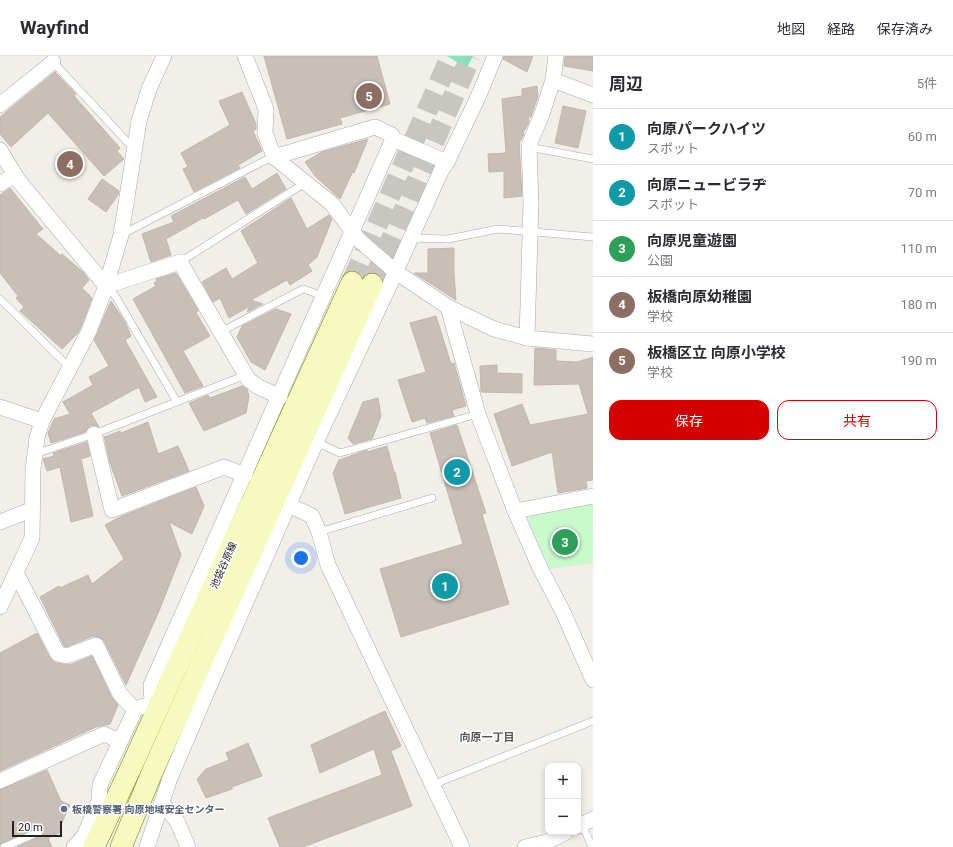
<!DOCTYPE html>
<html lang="ja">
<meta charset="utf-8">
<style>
body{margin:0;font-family:Roboto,"Noto Sans JP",sans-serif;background:#f7f7f7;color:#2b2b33}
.controls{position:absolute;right:12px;bottom:12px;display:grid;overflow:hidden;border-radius:8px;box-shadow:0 2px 6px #0003}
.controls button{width:36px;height:36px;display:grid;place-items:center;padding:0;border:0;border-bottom:1px solid #e1e1e2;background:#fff;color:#2b2b33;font:20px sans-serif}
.scale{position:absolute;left:12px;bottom:10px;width:50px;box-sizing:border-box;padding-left:4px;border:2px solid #222;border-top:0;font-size:11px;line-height:14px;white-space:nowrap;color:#222;-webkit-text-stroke:3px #fff;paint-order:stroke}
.you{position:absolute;left:301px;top:502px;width:14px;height:14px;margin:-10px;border:3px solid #fff;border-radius:50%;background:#1a73e8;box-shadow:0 0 0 6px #1a73e833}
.badge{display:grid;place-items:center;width:26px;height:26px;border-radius:50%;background:#d40000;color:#fff;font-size:13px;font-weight:700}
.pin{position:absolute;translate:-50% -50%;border:2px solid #fff;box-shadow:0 1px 4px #0006}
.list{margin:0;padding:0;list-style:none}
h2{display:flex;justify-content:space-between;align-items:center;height:52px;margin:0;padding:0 16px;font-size:17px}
h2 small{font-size:13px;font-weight:400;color:#7c7c81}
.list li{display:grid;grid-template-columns:26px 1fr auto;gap:12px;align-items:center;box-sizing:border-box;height:56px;padding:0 16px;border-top:1px solid #e1e1e2}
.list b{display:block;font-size:15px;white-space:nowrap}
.list p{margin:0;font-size:13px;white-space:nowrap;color:#7c7c81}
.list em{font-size:13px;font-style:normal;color:#7c7c81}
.actions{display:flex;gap:8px;padding:12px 16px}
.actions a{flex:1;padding:9px 0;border:1px solid #d40000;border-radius:12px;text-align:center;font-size:14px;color:#d40000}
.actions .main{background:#d40000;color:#fff}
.map{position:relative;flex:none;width:593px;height:791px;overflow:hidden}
header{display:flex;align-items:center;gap:24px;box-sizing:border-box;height:56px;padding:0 20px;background:#fff;border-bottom:1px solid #e1e1e2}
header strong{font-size:19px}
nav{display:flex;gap:22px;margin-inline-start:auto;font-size:14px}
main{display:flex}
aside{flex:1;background:#fff}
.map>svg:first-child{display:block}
.park{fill:#c8facc}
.pitch{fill:#88e0be}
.building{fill:#c7bfb8;stroke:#c4b6ab}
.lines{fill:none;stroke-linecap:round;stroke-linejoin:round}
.secondary-tunnel{stroke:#c8c6c1;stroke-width:21;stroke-dasharray:21 10;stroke-linecap:butt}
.service-casing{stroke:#a9a9a9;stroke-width:8}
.minor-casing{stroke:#a9a9a9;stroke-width:16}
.secondary-casing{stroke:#707d05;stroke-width:22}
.service{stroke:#fff;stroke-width:7}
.minor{stroke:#fff;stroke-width:15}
.secondary{stroke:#f7fabf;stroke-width:21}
.service-dot{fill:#5c6f8a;stroke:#fff;stroke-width:1.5}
.labels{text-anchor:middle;stroke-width:3;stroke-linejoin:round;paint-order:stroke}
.street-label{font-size:10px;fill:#222;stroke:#fff}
.service-label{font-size:10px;font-weight:bold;fill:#4e5e75;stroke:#fff;text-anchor:start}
.neighbourhood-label{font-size:11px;font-weight:bold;fill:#555;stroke:#fff}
</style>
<header>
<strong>Wayfind</strong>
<nav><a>地図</a><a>経路</a><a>保存済み</a></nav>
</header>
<main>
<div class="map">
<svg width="593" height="791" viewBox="0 0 593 791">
<rect width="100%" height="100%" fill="#f2efe9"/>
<!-- park -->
<polygon class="park" points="593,445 593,507 550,513 528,464 532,458"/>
<!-- pitch -->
<polygon class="pitch" points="447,0 473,0 467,12"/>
<!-- building -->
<g class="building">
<polygon points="264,0 377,0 390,48 340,62 342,68 287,83"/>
<polygon points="504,0 533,0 527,16 503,3"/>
<polygon points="565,0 593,0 593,15 564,10"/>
<polygon points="55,16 76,38 74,40 120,92 117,95 124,103 104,120 48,57 11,91 0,78 0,61"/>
<polygon points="537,30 538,40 531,61 528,61 529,66 525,74 523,74 524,78 521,84 519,85 522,140 504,142 504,115 489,116 488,98 506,97 502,43 522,40 522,33"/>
<polygon points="242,36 256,68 256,73 253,75 262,95 238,109 240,112 194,136 183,113 188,111 181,97 230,69 219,45"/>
<polygon points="563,50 586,55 578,92 555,87"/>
<polygon points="368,83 354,117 353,115 340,143 315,120 305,106 322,96"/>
<polygon points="277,117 286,133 246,158 238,144 204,163 203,162 166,183 171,199 151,206 142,178 174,166 171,160 245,121 252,133"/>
<polygon points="102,123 119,135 118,139 106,156 88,143"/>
<polygon points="10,132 43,173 36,178 61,200 62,198 83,216 89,224 82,232 92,242 81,271 78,277 62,293 20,255 24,251 16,242 18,240 0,217 0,139"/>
<polygon points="291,142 307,173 329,159 332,163 317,201 308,209 312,215 290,229 287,224 251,244 263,248 247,256 250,250 229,262 220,242 213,246 202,226 226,212 232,223 258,207 241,175"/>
<polygon points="454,192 454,217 456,244 414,217 428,217 428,193"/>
<polygon points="176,217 198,254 196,257 210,280 183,295 203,330 185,337 133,243 156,230 154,227 157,225 156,223"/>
<polygon points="111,245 125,266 131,280 125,284 157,341 145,346 139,331 91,357 99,371 92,369 88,372 85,376 51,387 48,377 54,363 70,358 63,346 93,329 89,321 109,310 94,284"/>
<polygon points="276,253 291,258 265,314 251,306 237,281 242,270"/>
<polygon points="436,260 451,308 454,307 466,350 452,354 454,360 427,367 425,362 412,366 398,324 426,316 410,267"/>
<polygon points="535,292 556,294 556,305 577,306 593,301 593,424 586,425 587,432 558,437 552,396 512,410 494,358 522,348 530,369 588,358 579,328 534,329"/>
<polygon points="497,309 497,317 522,318 522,337 481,336 480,310"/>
<polygon points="242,330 247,333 249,340 246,357 204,375 189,347 208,339 210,342"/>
<polygon points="378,342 381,360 372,383 353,388 348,382 363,346"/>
<polygon points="148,366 158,398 178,390 189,415 122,440 110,407 104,380 105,381 120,375 121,377"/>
<polygon points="457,369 486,457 482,458 509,548 401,581 380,513 463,488 430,377"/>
<polygon points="87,386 90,400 81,403 93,460 71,466 60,411 47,415 43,403 54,400 53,397"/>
<polygon points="387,390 394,416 395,416 401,442 345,458 333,417 339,404 367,394 367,396"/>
<polygon points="196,431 204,450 192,478 169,466 181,499 159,555 126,629 104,585 101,582 93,580 66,591 64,590 40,541 59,530 60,532 88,519 92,528 124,503 105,469 122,460"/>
<polygon points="37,577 50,602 56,607 70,609 92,600 112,642 118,649 110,668 96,671 0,715 0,597"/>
<polygon points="385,655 401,690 391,695 412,750 303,791 280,791 268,762 382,719 374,693 320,717 311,689"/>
<polygon points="248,687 262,720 232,731 232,733 206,742 197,723 206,713 229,704 226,697"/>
<polygon points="47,714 61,745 70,749 59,773 61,776 48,782 52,791 17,791 43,779 43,774 39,771 0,788 0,734"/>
</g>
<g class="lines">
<!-- secondary-tunnel -->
<g class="secondary-tunnel">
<polyline points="352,226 451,0"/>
<polyline points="372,228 471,0"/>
</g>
<!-- service casing -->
<g class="service-casing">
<g id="service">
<polyline points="53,6 133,92"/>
<polyline points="529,91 593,103"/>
<polyline points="121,179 264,105 274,101"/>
<polyline points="410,182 448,183 498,173 593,181"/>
<polyline points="180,206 305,127"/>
<polyline points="107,230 116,241 177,346"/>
<polyline points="0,243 69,311"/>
<polyline points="220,276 303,233 324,240"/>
<polyline points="316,386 340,397 478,358"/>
<polyline points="35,398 94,378 246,319"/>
<polyline points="319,476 432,442"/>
<polyline points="432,729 593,665"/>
<polyline points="582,768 592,791"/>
<polyline points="4,791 39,776"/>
</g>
</g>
<!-- minor casing -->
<g class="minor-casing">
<g id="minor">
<polyline points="245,0 266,53 265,77 274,101 332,148 359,184 396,216 448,251 478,358 515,455 540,512 563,556 593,624"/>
<polyline points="556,0 553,24 593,39"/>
<polyline points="0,49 53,6"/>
<polyline points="0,94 18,124 106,230 180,206 248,323 257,330 280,341"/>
<polyline points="274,101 375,71 392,79 393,83 447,106"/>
<polyline points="0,128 15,119"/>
<polyline points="448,251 494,273 527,282 593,288"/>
<polyline points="527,282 531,147 529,89 542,58 553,24"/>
<polyline points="0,351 42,365"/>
<polyline points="94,378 112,454 224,411 245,419"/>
<polyline points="289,449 312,460 319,476 328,509 462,791"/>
<polyline points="515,455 593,440"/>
<polyline points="0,466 31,454"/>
<polyline points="16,517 58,598 67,600 96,589 120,638 135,654"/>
<polyline points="0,551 32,482 33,413 37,382 42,365 89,275 106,230 121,179 139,65 149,33 164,0"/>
<polyline points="153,661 151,629 393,83"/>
<polyline points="0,725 104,678 120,685"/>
<polyline points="162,747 177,765 188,791"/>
<polyline points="578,770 593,763"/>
<polyline points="74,791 84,780 99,745 100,729 135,654 143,650"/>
<polyline points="147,791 170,722 218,610 316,386 391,226 441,115 447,106 479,39 495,0"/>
<polyline points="525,791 547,786 566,776"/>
</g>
</g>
<!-- secondary casing -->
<g class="secondary-casing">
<g id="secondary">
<polyline points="94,791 133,707 352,226"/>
<polyline points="121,791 154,712 372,228"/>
</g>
</g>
<!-- service -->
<use href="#service" class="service"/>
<!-- minor -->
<use href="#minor" class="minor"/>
<!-- secondary -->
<use href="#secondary" class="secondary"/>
</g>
<!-- markers -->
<circle class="service-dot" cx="64" cy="753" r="4"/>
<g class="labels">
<!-- street labels -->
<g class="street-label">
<text transform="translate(223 509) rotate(-66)" y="4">池袋谷原線</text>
</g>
<!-- service labels -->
<g class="service-label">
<text x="72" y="757">板橋警察署 向原地域安全センター</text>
</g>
<!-- neighbourhood labels -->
<g class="neighbourhood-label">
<text x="487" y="685">向原一丁目</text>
</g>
</g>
</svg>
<div class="controls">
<button>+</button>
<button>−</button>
</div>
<div class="scale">20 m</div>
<div class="you"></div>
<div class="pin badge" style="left:445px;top:530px;background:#0f9aa8">1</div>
<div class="pin badge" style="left:457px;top:416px;background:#0f9aa8">2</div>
<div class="pin badge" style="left:565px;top:486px;background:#2e9e5b">3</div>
<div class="pin badge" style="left:70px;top:108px;background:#8d6e63">4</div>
<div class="pin badge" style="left:369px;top:40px;background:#8d6e63">5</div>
</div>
<aside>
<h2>周辺<small>5件</small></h2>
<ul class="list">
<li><span class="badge" style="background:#0f9aa8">1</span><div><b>向原パークハイツ</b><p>スポット</p></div><em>60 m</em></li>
<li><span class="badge" style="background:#0f9aa8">2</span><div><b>向原ニュービラヂ</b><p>スポット</p></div><em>70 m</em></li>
<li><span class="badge" style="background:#2e9e5b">3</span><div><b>向原児童遊園</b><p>公園</p></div><em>110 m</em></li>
<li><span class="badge" style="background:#8d6e63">4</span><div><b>板橋向原幼稚園</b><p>学校</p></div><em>180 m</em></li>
<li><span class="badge" style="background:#8d6e63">5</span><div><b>板橋区立 向原小学校</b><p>学校</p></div><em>190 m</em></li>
</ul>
<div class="actions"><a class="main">保存</a><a>共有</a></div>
</aside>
</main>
